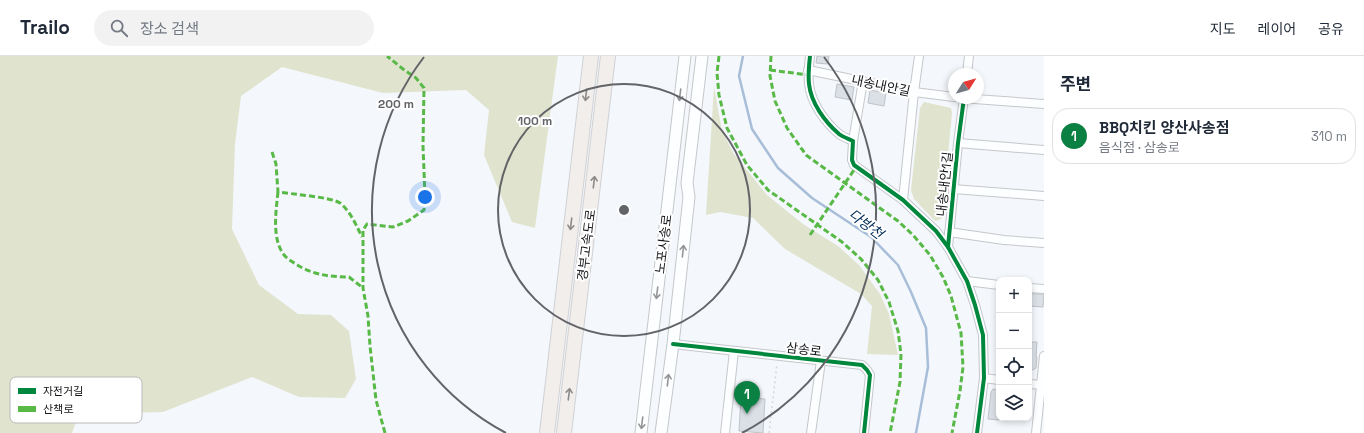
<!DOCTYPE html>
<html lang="ko">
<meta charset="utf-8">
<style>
body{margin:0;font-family:"Space Grotesk","Noto Sans KR",sans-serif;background:#f2f2f3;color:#1f2937}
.controls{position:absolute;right:12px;bottom:12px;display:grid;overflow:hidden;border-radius:8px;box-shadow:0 2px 6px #0003}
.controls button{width:36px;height:36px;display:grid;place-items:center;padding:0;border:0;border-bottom:1px solid #e0e1e3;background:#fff;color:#1f2937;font:20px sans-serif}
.compass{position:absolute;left:948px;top:12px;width:36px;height:36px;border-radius:50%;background:#fff;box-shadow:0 2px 6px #0003;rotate:53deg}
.you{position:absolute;left:425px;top:141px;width:14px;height:14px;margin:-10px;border:3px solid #fff;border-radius:50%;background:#1a73e8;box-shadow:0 0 0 6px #1a73e833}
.badge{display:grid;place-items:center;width:26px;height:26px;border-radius:50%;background:#0b8043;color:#fff;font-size:13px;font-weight:700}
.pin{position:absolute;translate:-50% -33px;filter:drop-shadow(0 1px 2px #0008)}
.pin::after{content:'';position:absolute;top:21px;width:14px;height:12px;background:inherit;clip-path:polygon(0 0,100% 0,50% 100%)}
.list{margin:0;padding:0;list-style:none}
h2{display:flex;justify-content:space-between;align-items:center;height:52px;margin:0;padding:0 16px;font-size:17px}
h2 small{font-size:13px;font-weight:400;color:#747a83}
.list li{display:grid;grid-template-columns:26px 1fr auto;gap:12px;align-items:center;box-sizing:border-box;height:56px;margin:0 8px 8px;padding:0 8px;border:1px solid #e0e1e3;border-radius:16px}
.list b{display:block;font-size:15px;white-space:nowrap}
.list p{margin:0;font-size:13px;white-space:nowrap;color:#747a83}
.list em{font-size:13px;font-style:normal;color:#747a83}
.icon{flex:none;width:22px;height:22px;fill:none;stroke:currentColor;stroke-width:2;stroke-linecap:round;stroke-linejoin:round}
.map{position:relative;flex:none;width:1044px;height:377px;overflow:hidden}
header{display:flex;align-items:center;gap:24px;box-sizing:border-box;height:56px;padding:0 20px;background:#fff;border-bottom:1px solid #e0e1e3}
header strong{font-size:19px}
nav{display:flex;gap:22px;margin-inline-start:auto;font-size:14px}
.search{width:280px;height:36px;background:#f2f2f3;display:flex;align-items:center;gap:10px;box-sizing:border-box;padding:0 14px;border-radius:22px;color:#747a83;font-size:15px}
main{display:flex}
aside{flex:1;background:#fff}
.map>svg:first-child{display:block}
.green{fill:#e0e4ce}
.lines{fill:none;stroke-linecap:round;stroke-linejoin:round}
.stream{stroke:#a8bed8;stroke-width:2.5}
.building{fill:#dae0e6;stroke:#c0c3c7}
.minor-casing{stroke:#c5c7ca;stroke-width:10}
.secondary-casing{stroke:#c5c7ca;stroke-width:13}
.motorway-casing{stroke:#d0d2d5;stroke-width:16}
.path{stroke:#d5d7d8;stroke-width:1.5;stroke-dasharray:2 3;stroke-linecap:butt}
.minor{stroke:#fdfeff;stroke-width:8}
.secondary{stroke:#fdfeff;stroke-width:11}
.motorway{stroke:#f1eeeb;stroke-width:14}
.quiet{stroke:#58b947;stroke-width:3;stroke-dasharray:6 3;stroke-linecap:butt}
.cycleway-casing{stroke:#fff;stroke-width:6}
.cycleway{stroke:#00873e;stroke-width:4}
.oneway{stroke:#8d8c8c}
.oneway2{stroke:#949597}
.ring{fill:none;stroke:#626468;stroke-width:2}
.labels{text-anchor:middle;stroke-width:4;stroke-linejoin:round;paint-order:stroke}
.street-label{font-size:13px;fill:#131518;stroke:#fff}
.water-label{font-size:14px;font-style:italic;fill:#002b56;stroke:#fff}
.key{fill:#fff;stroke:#b8b9ba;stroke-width:1}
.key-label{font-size:11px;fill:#131518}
.centre{fill:#626468;stroke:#fff;stroke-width:2}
.ring-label{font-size:12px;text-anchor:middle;font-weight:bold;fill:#626468;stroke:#fff;stroke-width:4;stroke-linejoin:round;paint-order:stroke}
</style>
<header>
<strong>Trailo</strong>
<div class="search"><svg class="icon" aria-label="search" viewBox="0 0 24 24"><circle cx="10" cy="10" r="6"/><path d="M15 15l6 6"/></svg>장소 검색</div>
<nav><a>지도</a><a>레이어</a><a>공유</a></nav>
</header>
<main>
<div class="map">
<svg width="1044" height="377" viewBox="0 0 1044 377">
<rect width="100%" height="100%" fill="#f4f7fc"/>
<!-- green -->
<g class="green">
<polygon points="0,0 558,0 535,172 512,166 484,99 489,54 466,34 383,37 282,11 241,40 235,88 232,173 259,229 298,258 331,259 349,275 356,323 345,342 299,341 252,321 163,356 79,358 72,377 0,377"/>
<polygon points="714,31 722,75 734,98 767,139 803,168 838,190 859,209 880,238 889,258 898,299 867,298 872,250 861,238 785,193 753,162 720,156 706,159"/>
<polygon points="924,46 951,52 952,57 942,162 939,164 935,165 914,143 911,134 920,52"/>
</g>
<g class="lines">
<!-- stream -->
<polyline class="stream" points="743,0 739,20 752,73 778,112 812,142 871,181 898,209 911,236 926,272 928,311 916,377"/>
</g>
<!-- building -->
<g class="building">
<polygon points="817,0 829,0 828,8 816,7"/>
<polygon points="837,28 854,31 852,44 835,41"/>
<polygon points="870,34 886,37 884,50 868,47"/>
<polygon points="1029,238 1044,238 1043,251 1029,250"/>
<polygon points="1029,286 1037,286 1036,301 1037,301 1036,312 1029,316"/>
<polygon points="993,333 999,334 999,364 988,363 991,336"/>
<polygon points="741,341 765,343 763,377 739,375"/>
</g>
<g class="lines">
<!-- minor casing -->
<g class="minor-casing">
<g id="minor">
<path d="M810,0C809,9 808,19 809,28C811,47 825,66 839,78C843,81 849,83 853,85L852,104L854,109L903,144L936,175L948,191"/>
<polyline points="808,14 914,36 954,41"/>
<polyline points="967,18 969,0"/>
<polyline points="961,42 1044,48"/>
<polyline points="964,42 958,87 948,191 967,225 975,249 983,279 984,322 977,377"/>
<polyline points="853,85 863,25"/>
<polyline points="958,87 1044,94"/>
<polyline points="953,133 1044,140"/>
<polyline points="903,144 914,36 919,0"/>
<polyline points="949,176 1004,184 1044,187"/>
<polyline points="967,225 999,229"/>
<polyline points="1029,232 1044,233"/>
<polyline points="673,288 862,309 867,314 870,319 864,377"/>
<polyline points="984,322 999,324"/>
<polyline points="1029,328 1044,329"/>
<polyline points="725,377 734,295"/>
<polyline points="811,377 821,305"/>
<polyline points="1036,377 1044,300"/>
</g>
</g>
<!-- secondary casing -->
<g class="secondary-casing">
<g id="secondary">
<polyline points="641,377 685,0"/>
<polyline points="661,377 673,288 689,141 687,127 702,0"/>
</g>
</g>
<!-- motorway casing -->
<g class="motorway-casing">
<g id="motorway">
<polyline points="547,377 591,0"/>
<polyline points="564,377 608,0"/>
</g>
</g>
<!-- path -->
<polyline class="path" points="769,377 777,308"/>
<!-- minor -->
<use href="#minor" class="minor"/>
<!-- secondary -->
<use href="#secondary" class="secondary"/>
<!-- motorway -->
<use href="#motorway" class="motorway"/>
<!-- quiet -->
<g class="quiet">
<polyline points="719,0 717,17 719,39 727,72 747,109 768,134 842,186 861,203 878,224 889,246 898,275 901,298 900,326 890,377"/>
<polyline points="771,0 770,20 775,45 787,72 806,99 898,165 913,179 930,199 943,221 951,240 961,277 963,311 960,335 952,377"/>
<polyline points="770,14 809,19"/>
<path d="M272,96L276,108L278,136C291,138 331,141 340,147C351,156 356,169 362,181"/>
<path d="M278,136C276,155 271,186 286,201C290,205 295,207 299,210C315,219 331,221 349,221L363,232"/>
<polyline points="810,179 856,111"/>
<polyline points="385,377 376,344 370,290 368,260 363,232 363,174 367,168 393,171 408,165 424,154 425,141 423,90 424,32 416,22 403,13 387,0"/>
</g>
<!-- cycleway casing -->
<g class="cycleway-casing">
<g id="cycleway">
<path d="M810,0C809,9 808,19 809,28C811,47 825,66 839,78C843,81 849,83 853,85L852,104L854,109L903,144L936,175L948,191"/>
<polyline points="964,42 958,87 948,191 967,225 975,249 983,279 984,322 977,377"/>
<polyline points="673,288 862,309 867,314 870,319 864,377"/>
</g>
</g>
<!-- cycleway -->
<use href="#cycleway" class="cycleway"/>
</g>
<!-- one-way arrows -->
<defs><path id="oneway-shaft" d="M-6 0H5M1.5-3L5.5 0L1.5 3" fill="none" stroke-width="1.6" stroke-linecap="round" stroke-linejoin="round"/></defs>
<g class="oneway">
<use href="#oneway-shaft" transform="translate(586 39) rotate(97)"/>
<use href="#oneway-shaft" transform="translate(594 126) rotate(-83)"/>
<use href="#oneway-shaft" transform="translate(571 168) rotate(97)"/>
<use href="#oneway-shaft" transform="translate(569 338) rotate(-83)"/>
</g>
<g class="oneway2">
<use href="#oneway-shaft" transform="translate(680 39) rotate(97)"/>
<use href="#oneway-shaft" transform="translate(683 195) rotate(-84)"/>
<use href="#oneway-shaft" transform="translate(657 237) rotate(97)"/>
<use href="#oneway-shaft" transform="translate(668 324) rotate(-83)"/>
<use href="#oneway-shaft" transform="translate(642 367) rotate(97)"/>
</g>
<!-- distance rings -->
<g class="ring">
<circle cx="624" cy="154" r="126"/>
<path d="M506 377A252 252 0 0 1 424 1M824 1A252 252 0 0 1 742 377"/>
</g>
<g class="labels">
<!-- street labels -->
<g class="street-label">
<text transform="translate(881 29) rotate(12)" y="5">내송내안길</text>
<text transform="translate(944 128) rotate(-84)" y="5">내송내안1길</text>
<text transform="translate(663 188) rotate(-83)" y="5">노포사송로</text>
<text transform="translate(586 189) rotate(-83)" y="5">경부고속도로</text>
<text transform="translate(804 293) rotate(7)" y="5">삼송로</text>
</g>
<!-- water labels -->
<g class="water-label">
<text transform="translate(866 168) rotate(37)" y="5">다방천</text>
</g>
</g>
<!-- legend -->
<rect x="10" y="321" width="132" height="46" rx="6" class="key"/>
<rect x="18" y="332" width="18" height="6" fill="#00873e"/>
<rect x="18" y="350" width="18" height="6" fill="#58b947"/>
<g class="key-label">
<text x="43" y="339">자전거길</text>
<text x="43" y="357">산책로</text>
</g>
<circle cx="624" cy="154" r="6" class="centre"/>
<g class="ring-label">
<text x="396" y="52">200 m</text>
<text x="535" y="69">100 m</text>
</g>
</svg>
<div class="controls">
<button>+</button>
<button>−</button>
<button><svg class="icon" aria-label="locate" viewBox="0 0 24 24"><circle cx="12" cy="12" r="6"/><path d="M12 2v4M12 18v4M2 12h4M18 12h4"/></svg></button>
<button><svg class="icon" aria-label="layers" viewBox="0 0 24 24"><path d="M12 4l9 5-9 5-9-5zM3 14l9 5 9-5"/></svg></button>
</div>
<svg class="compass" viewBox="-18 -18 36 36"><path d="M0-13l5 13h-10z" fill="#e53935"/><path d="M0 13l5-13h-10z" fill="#747a83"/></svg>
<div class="you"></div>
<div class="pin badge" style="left:747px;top:358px">1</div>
</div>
<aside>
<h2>주변<small></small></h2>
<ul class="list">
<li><span class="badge">1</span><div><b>BBQ치킨 양산사송점</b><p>음식점 · 삼송로</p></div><em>310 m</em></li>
</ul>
</aside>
</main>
